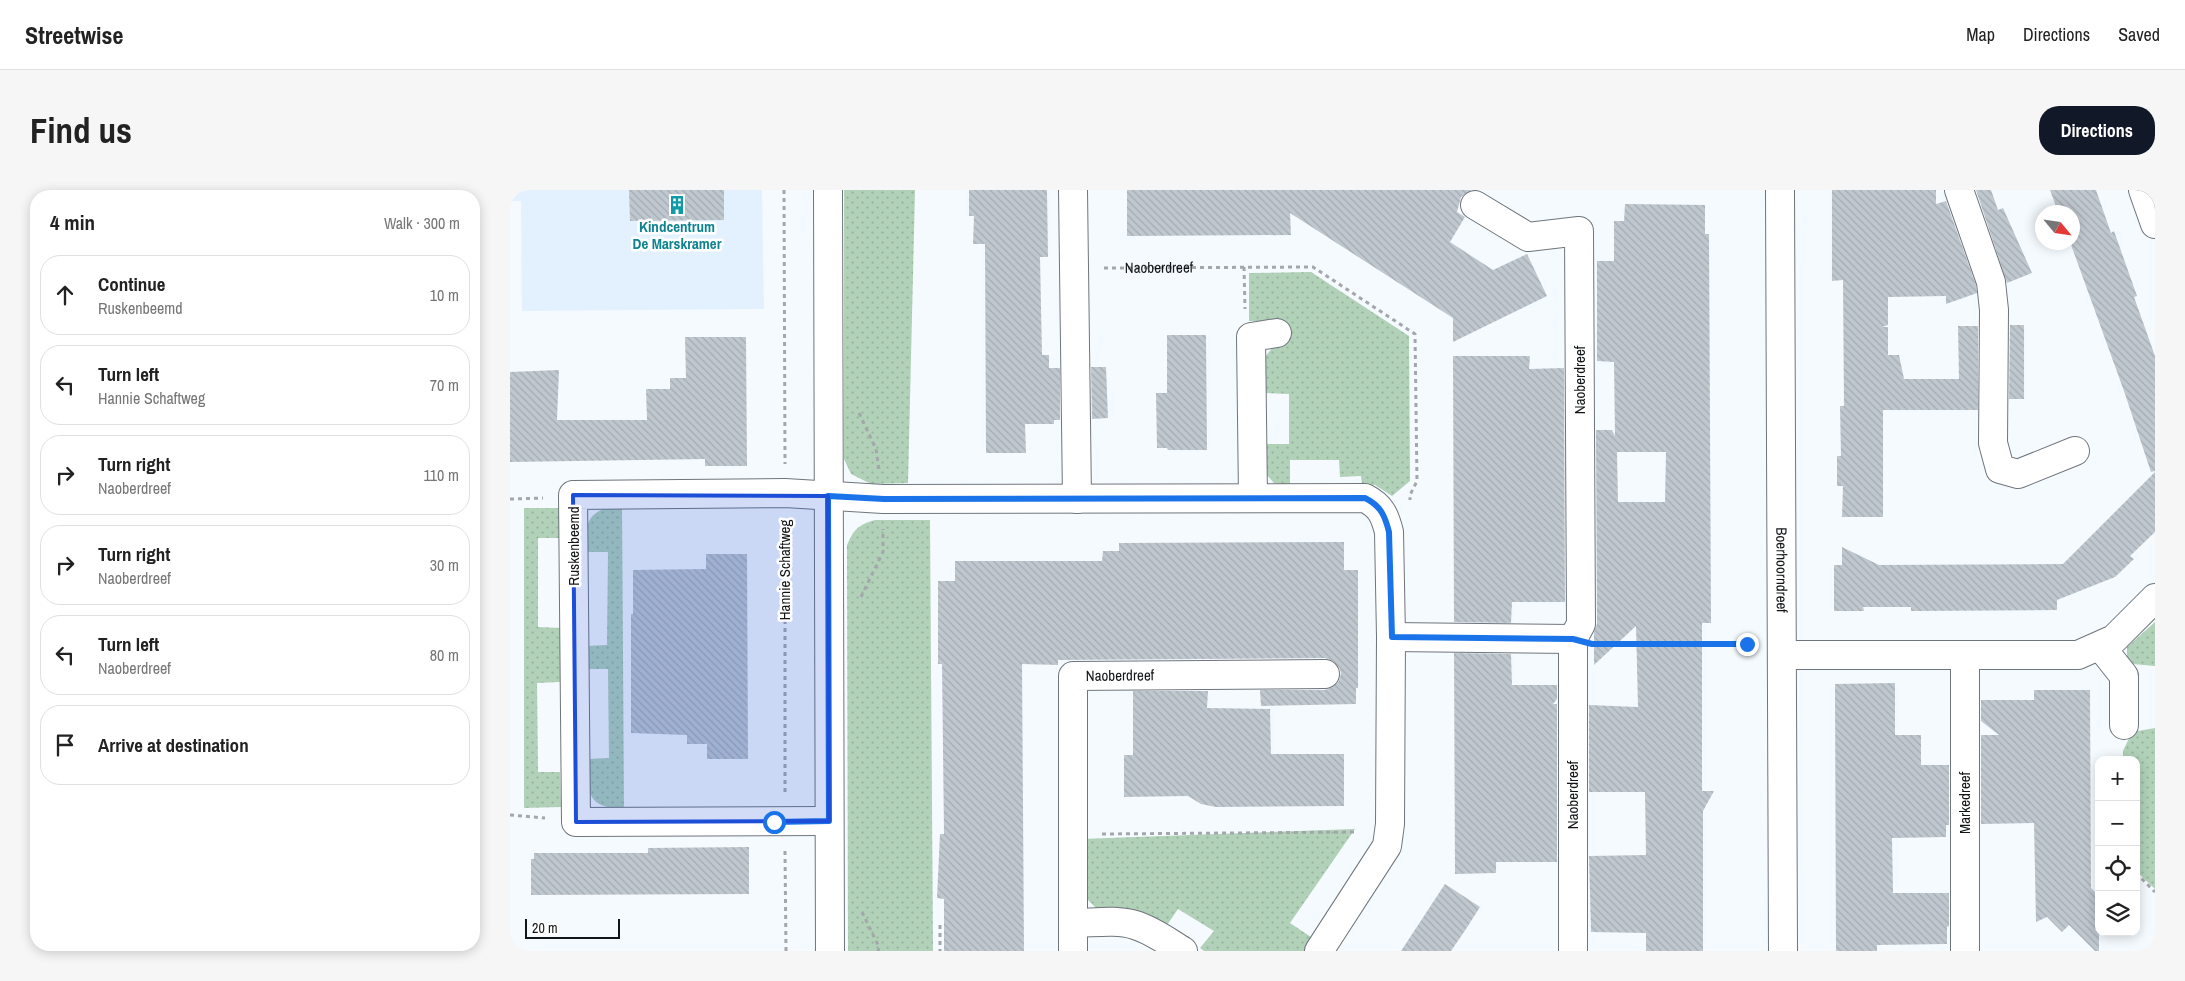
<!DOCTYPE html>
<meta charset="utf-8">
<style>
body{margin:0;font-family:"Archivo Narrow",sans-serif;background:#f6f6f6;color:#222}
.controls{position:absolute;right:15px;bottom:15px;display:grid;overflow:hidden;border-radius:10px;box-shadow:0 2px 12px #0003}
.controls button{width:45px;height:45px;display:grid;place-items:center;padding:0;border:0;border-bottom:1px solid #e0e0e0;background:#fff;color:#222;font:25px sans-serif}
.compass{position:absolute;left:1525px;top:15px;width:45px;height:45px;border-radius:50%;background:#fff;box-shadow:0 2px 12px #0003;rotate:119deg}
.scale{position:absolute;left:15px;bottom:12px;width:95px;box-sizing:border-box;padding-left:5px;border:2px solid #121517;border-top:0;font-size:14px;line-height:18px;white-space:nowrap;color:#121517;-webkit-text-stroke:4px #fff;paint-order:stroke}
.stop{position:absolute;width:15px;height:15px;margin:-11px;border:4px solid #1a73e8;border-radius:50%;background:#fff}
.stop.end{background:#1a73e8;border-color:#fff;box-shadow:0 1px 5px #0008}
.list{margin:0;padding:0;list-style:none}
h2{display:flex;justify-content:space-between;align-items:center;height:65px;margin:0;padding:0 20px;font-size:21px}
h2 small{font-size:16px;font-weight:400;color:#767676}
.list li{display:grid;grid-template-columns:32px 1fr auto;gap:15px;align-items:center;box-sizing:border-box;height:80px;margin:0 10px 10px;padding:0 10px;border:1px solid #e0e0e0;border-radius:20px}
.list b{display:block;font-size:19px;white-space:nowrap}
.list p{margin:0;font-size:16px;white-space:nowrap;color:#767676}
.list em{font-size:16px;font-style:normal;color:#767676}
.icon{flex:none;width:28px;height:28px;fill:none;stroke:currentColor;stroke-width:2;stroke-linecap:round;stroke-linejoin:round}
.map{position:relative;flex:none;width:1645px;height:761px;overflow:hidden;border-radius:20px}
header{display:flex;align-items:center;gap:30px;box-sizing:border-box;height:70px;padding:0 25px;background:#fff;border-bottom:1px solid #e0e0e0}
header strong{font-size:24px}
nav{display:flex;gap:28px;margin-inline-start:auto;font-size:18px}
.intro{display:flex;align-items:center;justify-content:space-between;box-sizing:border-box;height:120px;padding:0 30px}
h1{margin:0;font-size:35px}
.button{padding:12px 22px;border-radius:20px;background:#111827;color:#fff;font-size:18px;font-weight:700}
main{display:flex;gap:30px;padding:0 30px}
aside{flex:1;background:#fff;border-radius:20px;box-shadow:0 2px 12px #0003}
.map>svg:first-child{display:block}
.built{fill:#e3f1fe}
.grass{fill:url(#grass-dots)}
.building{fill:url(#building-back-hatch);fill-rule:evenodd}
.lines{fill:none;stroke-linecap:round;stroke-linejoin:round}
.minor-casing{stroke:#6e757c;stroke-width:30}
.path{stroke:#a3a7ab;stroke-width:3;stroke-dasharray:4 4;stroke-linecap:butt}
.minor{stroke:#fff;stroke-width:28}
.route{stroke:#1a73e8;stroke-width:6}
.marked{fill:#1d4ed8;fill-opacity:0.2;stroke:#1d4ed8;stroke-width:4;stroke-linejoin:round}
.labels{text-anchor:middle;stroke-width:5;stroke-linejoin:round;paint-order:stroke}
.culture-label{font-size:15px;font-weight:bold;fill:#0d838f;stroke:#fff}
.street-label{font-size:15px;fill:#121517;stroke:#fff}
</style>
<header>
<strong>Streetwise</strong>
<nav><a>Map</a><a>Directions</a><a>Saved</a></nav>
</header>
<div class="intro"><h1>Find us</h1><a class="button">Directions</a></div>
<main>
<aside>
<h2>4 min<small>Walk · 300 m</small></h2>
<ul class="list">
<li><svg class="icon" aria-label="ahead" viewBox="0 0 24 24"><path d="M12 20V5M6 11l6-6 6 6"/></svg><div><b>Continue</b><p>Ruskenbeemd</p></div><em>10 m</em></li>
<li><svg class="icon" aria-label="left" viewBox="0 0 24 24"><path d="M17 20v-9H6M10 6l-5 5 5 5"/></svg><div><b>Turn left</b><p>Hannie Schaftweg</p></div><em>70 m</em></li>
<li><svg class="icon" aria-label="right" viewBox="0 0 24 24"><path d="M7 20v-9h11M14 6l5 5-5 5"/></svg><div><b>Turn right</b><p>Naoberdreef</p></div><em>110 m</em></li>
<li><svg class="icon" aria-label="right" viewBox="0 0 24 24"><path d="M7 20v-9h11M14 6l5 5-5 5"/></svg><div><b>Turn right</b><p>Naoberdreef</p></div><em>30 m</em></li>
<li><svg class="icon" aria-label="left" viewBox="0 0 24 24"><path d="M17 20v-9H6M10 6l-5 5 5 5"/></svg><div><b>Turn left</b><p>Naoberdreef</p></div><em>80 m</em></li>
<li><svg class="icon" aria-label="arrive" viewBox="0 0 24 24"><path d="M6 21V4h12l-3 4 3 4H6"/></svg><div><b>Arrive at destination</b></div></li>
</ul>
</aside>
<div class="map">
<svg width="1645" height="761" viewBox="0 0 1645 761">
<defs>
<pattern id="grass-dots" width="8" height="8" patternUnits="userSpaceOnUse" patternTransform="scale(1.25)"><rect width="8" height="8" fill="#b1d1b8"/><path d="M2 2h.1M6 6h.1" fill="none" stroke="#97b39d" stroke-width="1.8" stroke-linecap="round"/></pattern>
<pattern id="building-back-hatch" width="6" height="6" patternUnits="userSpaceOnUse" patternTransform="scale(1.25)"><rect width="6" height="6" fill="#c0c8cf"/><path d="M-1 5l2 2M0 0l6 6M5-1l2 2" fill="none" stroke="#a4abb1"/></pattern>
</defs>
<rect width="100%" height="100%" fill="#f5fafe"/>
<!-- built -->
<polygon class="built" points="0,0 252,0 254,119 12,121 11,11 0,11"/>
<!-- grass -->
<g class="grass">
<polygon points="334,0 405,0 398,293 361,294 341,284 334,269"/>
<polygon points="801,82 899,146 900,291 882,306 865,295 852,294 851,286 830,287 829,270 780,270 780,295 764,293 756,284 754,254 779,254 779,204 754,203 754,168 763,157 774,154 772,131 739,131 739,83"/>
<path d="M101,317H112L114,619C76,618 77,602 78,569L99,568L98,479H77L76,456L97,455L98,362H77C76,338 74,323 101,317Z"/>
<polygon points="14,318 50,318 51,348 28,348 28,437 51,438 50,492 27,493 28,582 50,582 51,617 14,618"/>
<path d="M365,330H420L423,761H338L337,355C344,339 348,335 365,330Z"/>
<polygon points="1645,432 1645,476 1623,474 1617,469 1617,457"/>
<polygon points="1645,538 1645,699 1626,681 1626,570 1613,570 1613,561 1622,542"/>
<polygon points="845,639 780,733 804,749 796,761 694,761 690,758 704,741 668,719 655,738 586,718 572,704 572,649"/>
</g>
<!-- building -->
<g class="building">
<polygon points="119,0 214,0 214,30 120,31"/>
<polygon points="459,0 537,0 538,67 530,67 532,165 539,165 539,178 550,178 550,230 544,230 544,234 515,234 516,263 476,263 475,54 463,54 464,26 459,26"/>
<polygon points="617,0 961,0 951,7 947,22 955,27 940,52 983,80 1017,64 1037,106 943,152 943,128 780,23 781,45 617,46"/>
<polygon points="1322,0 1426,0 1426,14 1436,11 1466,95 1467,103 1436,114 1436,106 1378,107 1378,135 1372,137 1378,137 1378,165 1389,165 1394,189 1449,189 1448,136 1468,136 1468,220 1373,220 1373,327 1332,327 1333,296 1327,296 1327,266 1331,266 1330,216 1334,216 1333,90 1322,91"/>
<polygon points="1466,0 1481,0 1488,20 1493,18 1522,83 1497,93"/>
<polygon points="1540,0 1586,0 1601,43 1604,41 1627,106 1624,107 1645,166 1645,281 1641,282 1614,201 1560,52 1562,52 1562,22 1548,22"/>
<path d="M1115,14L1195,15V44H1199L1201,433H1192V601H1204L1193,621V761H1136V743L1081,742L1079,666L1136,665L1135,602H1079V515L1128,517L1126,436L1084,475V442L1087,434L1086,240H1102L1105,246L1104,172L1087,171V71H1104V31H1114ZM1107,262H1156L1155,312H1108Z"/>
<polygon points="1500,135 1514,135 1514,209 1499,209"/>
<polygon points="657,145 696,145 697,260 658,260 657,258 647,258 646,203 657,203"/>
<polygon points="175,147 236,147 237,276 195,276 195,269 0,272 0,182 49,180 47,230 137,230 136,199 160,199 160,188 176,188"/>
<polygon points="943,166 1020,166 1019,179 1054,178 1055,412 1002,412 1001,433 944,432"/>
<polygon points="581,177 596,177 598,228 582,229"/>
<polygon points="1645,282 1645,342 1620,366 1624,369 1605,387 1547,410 1547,420 1401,421 1401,417 1353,417 1354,421 1324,421 1324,375 1332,375 1332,357 1369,375 1553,374"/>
<polygon points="834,352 834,380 848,380 848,498 846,498 846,514 751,516 750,500 815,500 823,497 829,491 831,483 829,477 823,471 815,468 548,470 548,475 512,474 514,761 434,761 434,709 427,708 430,644 434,644 432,474 428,474 428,391 445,391 445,371 592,371 593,361 609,361 609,353"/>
<polygon points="196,364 237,364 238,569 197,569 197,554 177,554 177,545 121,543 121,424 123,424 123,380 196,379"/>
<polygon points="944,463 1001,464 1002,495 1047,495 1047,509 1043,514 1047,514 1047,672 986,672 986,683 945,684"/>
<polygon points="1385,493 1385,545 1411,545 1411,575 1439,575 1439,635 1436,635 1436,647 1382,648 1383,703 1439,703 1439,736 1437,737 1437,754 1367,755 1367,761 1326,761 1325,494"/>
<polygon points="1524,500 1580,500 1581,698 1589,706 1589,761 1585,761 1559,735 1552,742 1537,727 1526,732 1524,633 1471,634 1471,545 1489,545 1471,531 1471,510 1524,510"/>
<polygon points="623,501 698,501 697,518 760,519 761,564 834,564 834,616 706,617 691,614 678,606 614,607 614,565 623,565"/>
<polygon points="239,657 239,704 21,705 21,669 24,669 24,663 138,663 138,658"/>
<polygon points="935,694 970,717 956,739 941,761 891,761"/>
</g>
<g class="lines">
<!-- minor casing -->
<g class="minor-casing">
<g id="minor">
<polyline points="318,0 320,761"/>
<polyline points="563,0 567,309"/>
<path id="s2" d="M1270,0L1273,761"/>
<polyline points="1449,0 1481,92 1484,120 1483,253 1490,279 1508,284 1565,261"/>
<polyline points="1633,0 1645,34"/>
<polyline points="743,308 741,147 767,143"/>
<polyline points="881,447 1063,449 1071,434 1069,41 1018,47 965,15"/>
<polyline points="1591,457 1614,486 1614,535"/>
<polyline points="1274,465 1568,465 1604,449 1645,408"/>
<path d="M319,631L66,632L63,305L275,303L373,309L855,308C871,316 875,326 879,342L881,447L880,634L877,656L809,761"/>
<polyline points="563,761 563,733"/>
<path id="s3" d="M673,761C658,752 642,740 625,735C606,729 583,733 563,733V486L815,484"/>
<polyline points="1063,761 1063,449"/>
<polyline points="1455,761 1455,466"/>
</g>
</g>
<!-- path -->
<g class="path">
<polyline points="274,0 275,274"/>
<polyline points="734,77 735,119"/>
<path id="s1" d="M594,78L803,77L905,144L907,291L900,305V310"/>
<polyline points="349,223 366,259 369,280"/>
<polyline points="0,309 33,308"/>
<polyline points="351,407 373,362 373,339"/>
<polyline points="1094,454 1221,453 1242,456"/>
<polyline points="275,602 275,333"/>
<polyline points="0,625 35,628"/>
<polyline points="592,644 848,642"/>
<polyline points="275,661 276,761"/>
<polyline points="1626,683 1645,702"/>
<polyline points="352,722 369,757 368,761"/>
<polyline points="430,735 430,761"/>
</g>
<!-- minor -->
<use href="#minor" class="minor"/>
</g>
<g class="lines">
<!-- route -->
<path class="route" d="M264,632L319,631L318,306L374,309L855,308C871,316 875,326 879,342L882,447L1063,449L1082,454H1237"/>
</g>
<!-- marked area -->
<path class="marked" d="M63,305L318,306L319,631L66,632Z"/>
<!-- icons -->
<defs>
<g id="building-bare" transform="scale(1.5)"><path d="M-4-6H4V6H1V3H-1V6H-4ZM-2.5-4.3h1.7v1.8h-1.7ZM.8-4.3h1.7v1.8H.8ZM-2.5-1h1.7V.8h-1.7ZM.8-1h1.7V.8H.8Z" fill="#0f9aa8" stroke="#fff" stroke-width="2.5" paint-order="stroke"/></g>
</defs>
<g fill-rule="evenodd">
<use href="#building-bare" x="167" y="15"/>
</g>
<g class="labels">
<!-- culture labels -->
<g class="culture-label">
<text x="167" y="42">Kindcentrum<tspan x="167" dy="17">De Marskramer</tspan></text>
</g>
<!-- street labels -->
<g class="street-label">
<text dy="5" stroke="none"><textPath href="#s1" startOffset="55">Naoberdreef</textPath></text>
<text transform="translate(1070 190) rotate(-90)" y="5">Naoberdreef</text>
<text transform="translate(64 356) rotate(-90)" y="5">Ruskenbeemd</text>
<text transform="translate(275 380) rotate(-90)" y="5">Hannie Schaftweg</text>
<text dy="5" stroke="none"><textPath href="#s2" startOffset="380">Boerhoorndreef</textPath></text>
<text dy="5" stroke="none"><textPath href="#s3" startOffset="411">Naoberdreef</textPath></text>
<text transform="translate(1063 605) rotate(-90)" y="5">Naoberdreef</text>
<text transform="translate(1455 613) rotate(-90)" y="5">Markedreef</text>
</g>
</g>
</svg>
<div class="controls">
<button>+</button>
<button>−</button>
<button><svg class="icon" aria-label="locate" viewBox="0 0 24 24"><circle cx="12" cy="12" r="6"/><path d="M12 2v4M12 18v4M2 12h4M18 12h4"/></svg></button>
<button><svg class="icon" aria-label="layers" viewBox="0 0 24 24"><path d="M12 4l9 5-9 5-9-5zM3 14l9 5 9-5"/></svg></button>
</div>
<svg class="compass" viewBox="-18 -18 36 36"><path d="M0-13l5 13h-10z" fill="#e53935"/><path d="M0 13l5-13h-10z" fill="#767676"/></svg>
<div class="scale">20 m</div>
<div class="stop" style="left:264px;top:632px"></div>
<div class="stop end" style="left:1237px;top:454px"></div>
</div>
</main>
